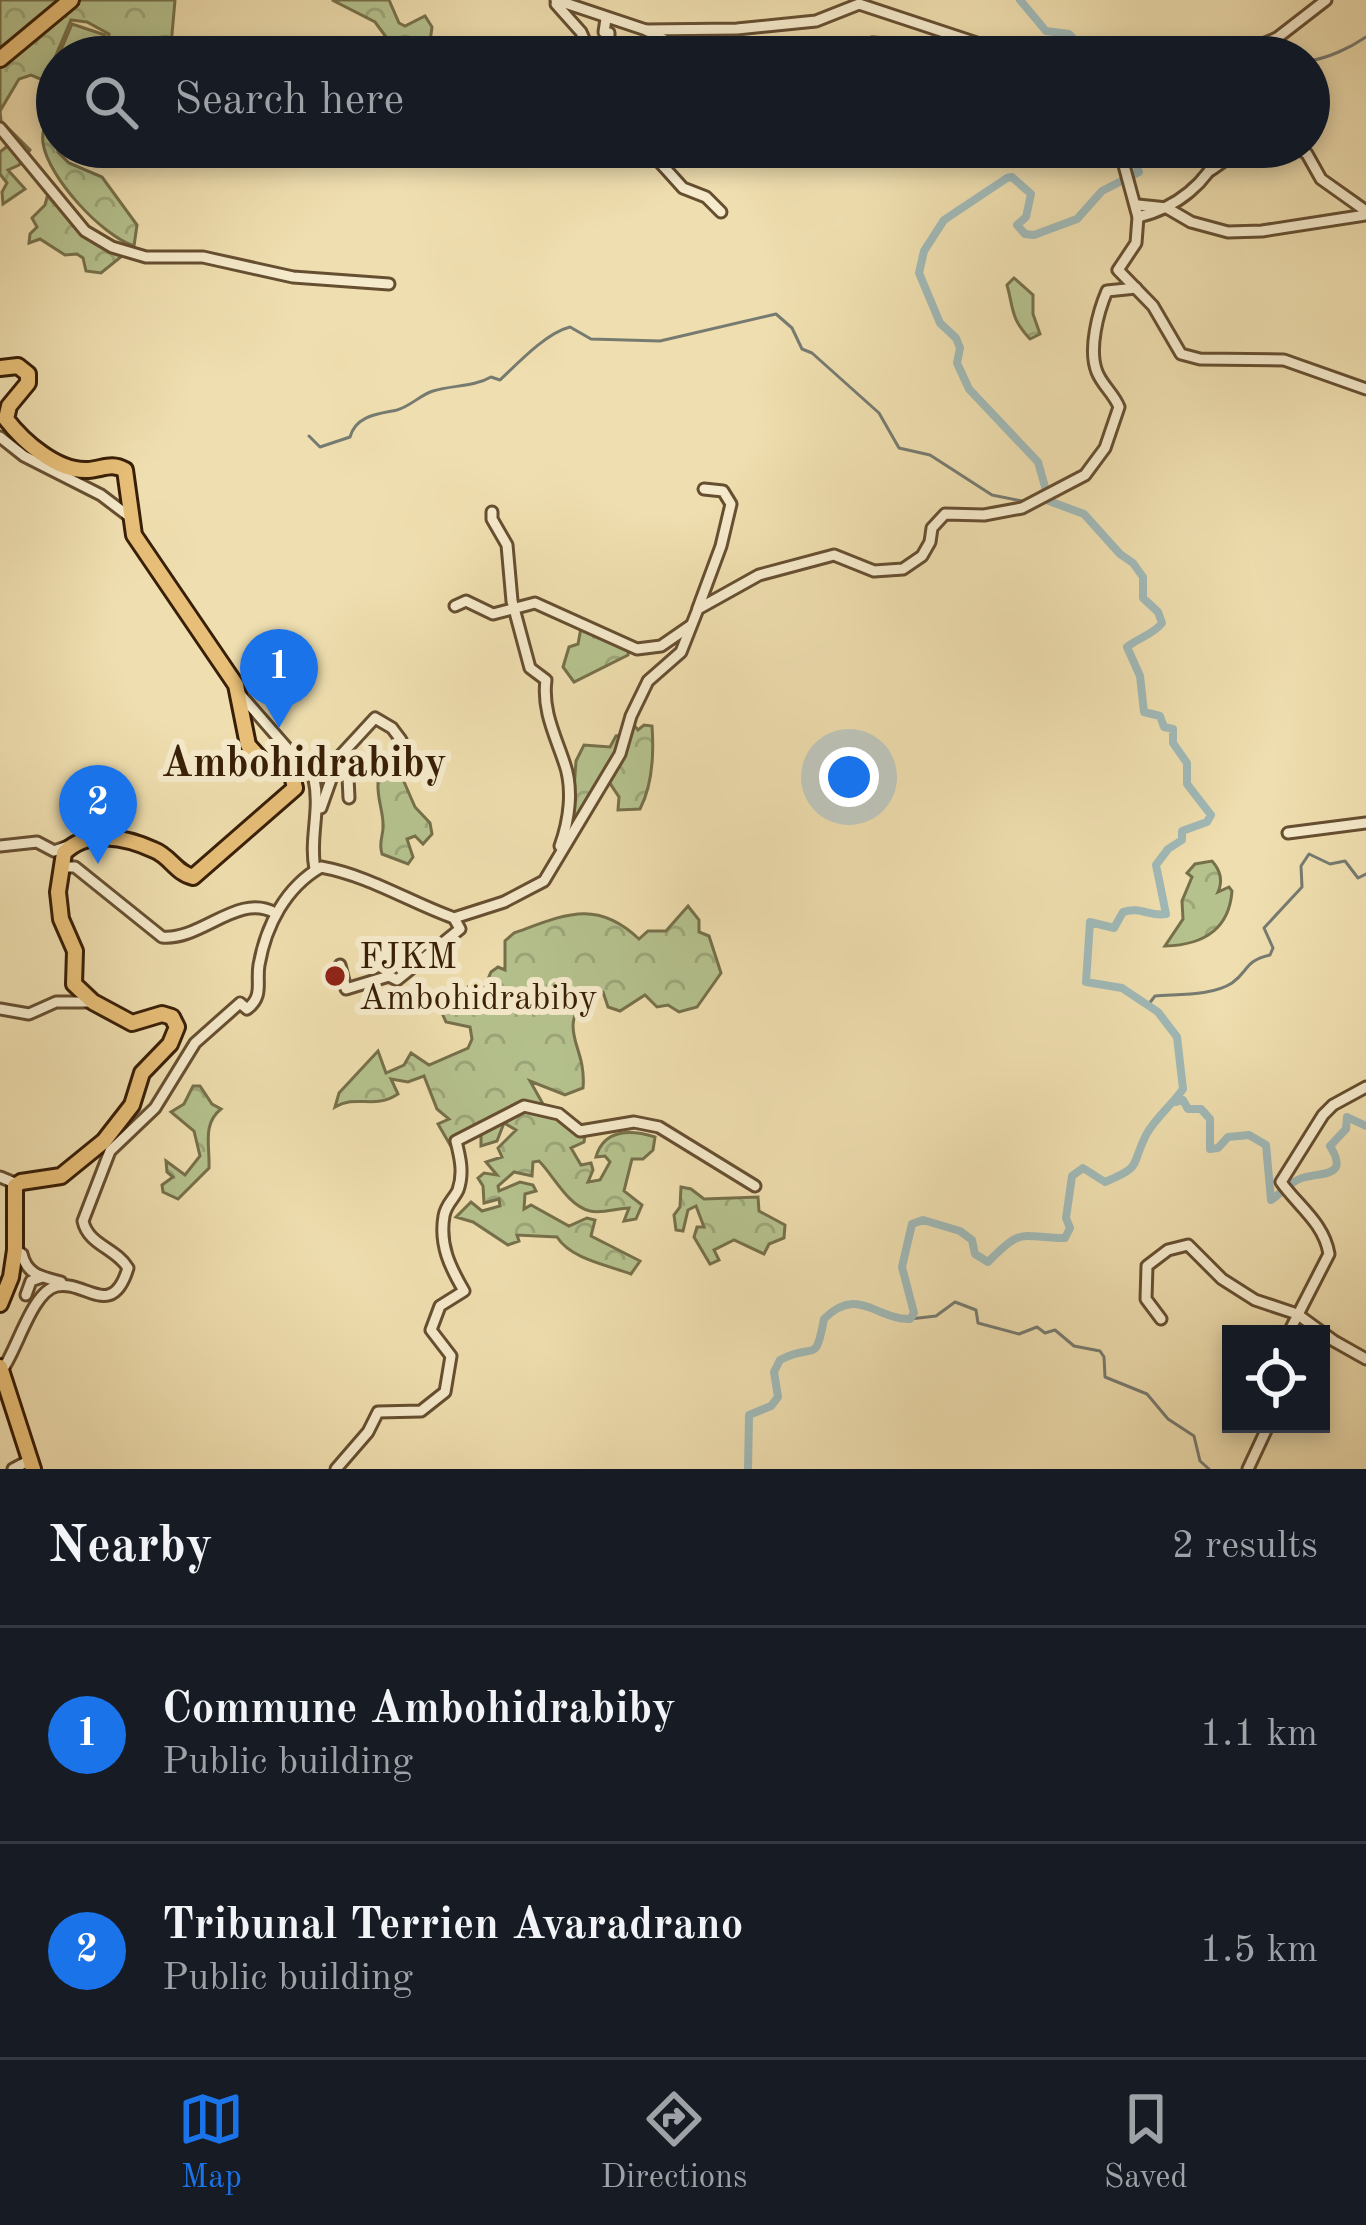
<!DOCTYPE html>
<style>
body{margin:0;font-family:"Old Standard TT",serif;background:#20242c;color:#f1f3f6}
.controls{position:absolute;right:36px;bottom:36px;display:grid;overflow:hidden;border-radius:0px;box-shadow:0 6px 18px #0003}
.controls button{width:108px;height:108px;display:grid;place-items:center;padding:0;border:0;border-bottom:3px solid #363941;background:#171b24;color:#f1f3f6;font:60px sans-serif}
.you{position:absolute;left:849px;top:777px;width:42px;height:42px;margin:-30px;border:9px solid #fff;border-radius:50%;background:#1a73e8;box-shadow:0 0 0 18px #1a73e833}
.badge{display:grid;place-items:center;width:78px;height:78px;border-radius:50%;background:#1a73e8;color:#fff;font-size:39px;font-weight:700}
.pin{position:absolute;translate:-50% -99px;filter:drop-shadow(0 3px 6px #0008)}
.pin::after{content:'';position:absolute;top:63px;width:42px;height:36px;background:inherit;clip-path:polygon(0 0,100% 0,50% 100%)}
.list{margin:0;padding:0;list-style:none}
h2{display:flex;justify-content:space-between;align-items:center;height:156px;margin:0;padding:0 48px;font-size:51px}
h2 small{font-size:39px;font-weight:400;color:#9ea1a6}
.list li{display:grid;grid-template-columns:78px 1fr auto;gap:36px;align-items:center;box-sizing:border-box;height:216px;padding:0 48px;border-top:3px solid #363941}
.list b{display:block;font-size:45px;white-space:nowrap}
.list p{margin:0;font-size:39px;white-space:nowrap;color:#9ea1a6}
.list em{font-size:39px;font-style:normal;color:#9ea1a6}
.icon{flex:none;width:66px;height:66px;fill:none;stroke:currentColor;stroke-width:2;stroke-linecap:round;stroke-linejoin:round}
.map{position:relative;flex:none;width:1366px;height:1469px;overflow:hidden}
.search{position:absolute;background:#171b24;box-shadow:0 6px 18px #0003;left:36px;right:36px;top:36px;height:132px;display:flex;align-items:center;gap:30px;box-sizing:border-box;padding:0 42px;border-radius:66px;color:#9ea1a6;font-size:45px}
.sheet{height:588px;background:#171b24}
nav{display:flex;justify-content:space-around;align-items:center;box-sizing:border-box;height:168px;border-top:3px solid #363941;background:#171b24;font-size:33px;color:#9ea1a6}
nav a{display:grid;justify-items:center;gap:6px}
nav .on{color:#1a73e8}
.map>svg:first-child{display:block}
.forest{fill:url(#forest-crowns);stroke:#76704a;stroke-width:3}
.garden{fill:#b5c28e;stroke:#76704a;stroke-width:3}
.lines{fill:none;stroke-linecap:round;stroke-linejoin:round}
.stream{stroke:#767b71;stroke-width:3}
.river{stroke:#a0b9b7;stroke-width:8}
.minor-casing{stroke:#664f31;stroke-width:15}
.major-casing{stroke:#381f07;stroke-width:20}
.minor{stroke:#f5eacb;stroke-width:9}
.major{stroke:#e8bf78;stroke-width:14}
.poi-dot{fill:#8f2418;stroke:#f5eacb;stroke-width:4.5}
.labels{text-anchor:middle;stroke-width:12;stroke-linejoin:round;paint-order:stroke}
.poi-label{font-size:36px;fill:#381f07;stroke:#f5eacb;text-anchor:start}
.quarter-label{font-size:42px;font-weight:bold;fill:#381f07;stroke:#f5eacb}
</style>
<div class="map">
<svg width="1366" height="1469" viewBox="0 0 1366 1469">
<defs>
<pattern id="forest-crowns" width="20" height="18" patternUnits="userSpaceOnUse" patternTransform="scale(3)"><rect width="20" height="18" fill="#b5c28e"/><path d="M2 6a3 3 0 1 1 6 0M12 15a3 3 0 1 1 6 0" fill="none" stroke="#9ca679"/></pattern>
</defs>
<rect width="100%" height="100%" fill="#efdeaf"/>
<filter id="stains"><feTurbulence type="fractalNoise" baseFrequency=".00167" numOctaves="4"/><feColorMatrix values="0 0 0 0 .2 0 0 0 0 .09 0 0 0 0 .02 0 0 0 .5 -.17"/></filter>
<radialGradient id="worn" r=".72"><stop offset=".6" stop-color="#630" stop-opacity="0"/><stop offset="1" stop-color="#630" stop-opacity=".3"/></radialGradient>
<!-- forest -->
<g class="forest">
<polygon points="0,0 68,0 0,57"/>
<polygon points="75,0 175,0 170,57 104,57 109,34 87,22 71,20 45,81 31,75 19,79 0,111 0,66"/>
<polygon points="332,0 389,0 399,23 405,26 425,16 432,27 428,57 391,57 392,45 375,22"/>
<path d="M55,96L58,152L69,163L102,177L137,225L134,246C101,235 48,177 43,143C41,127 50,110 55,96Z"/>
<polygon points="0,111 1,121 30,150 19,165 8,170 25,189 3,204 2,192 7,183 0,174 0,152 9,145 0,133"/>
<polygon points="48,194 88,238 122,256 101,273 86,271 83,258 77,254 65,255 40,239 29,243 30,234 37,227 32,218 45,205"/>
<path d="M1014,278L1033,295V314L1040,334L1030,339C1010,317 1014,310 1007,285Z"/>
<polygon points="581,628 629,650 628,655 574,682 563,667 569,647 578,644"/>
<path d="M633,724L638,730L644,725L652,726C654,754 653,784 640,809L618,810L619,797L609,782L576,818L572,817L576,761L584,745L610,747L616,736L624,735Z"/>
<path d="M398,768L415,807L430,823L432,834L423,844L415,836L407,839L413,857L408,864L382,854C378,840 384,837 383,824C383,811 377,798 378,783Z"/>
<path d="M1212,861C1220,870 1223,881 1218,892L1229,887L1232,891C1229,931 1202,945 1165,946L1183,919L1182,901L1192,877L1187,873L1195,864Z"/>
<path d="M688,906L699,920V932L709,936L721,973L697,1007L679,1012L668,1005L657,1007L645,995L620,1011L608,1007L603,992H590C554,1032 587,1043 583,1088L565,1095L530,1081L543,1104L585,1135L584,1142L571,1148L581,1165L591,1163L593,1170L588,1182L600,1180L610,1162L605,1156L596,1157C604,1128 632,1130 655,1137L653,1150L643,1159H632L624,1191L642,1205L636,1219L624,1221L629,1208C618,1208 602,1214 590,1211C568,1206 554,1176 539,1161L533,1162L532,1176L514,1172L498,1186L499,1191L520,1182L533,1185L536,1191L525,1194L524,1209L531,1205L569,1226L587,1218L595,1220L591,1236L640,1261L631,1274C607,1265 571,1259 557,1237L517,1235L519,1241L508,1245L473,1222L456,1217L471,1202L482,1211L500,1206L499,1199L484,1203L483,1186L478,1178L484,1173L497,1175L486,1162L502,1157L498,1148L516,1130L504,1123L497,1141L481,1146V1136L466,1134L453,1140V1150L438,1124L449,1119L437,1109L424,1076L408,1082L391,1079L398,1094C374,1110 357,1094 335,1107L339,1093L378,1051L386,1073L404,1065L411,1053L429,1065L468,1048L472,1039L470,1027L446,1022L442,1013L469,986L482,993L491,972L498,967L505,970V941L514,933C564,915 596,898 639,939L648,931H666Z"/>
<path d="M193,1086H200L212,1104L221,1109C202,1124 210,1146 209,1168L178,1199L163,1192L162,1185L173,1177L167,1172L166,1161L185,1175L200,1156L194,1131L171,1112L184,1104Z"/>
<polygon points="681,1187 691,1189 704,1199 758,1197 759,1211 785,1225 784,1238 769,1244 764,1254 734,1240 714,1250 719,1260 710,1264 694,1237 697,1227 704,1227 696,1206 688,1210 683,1231 676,1230 674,1215 680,1207"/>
</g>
<!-- garden -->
<polygon class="garden" points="72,24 105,35 97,57 58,57"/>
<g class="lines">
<!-- stream -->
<g class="stream">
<path d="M1309,61C1328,58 1350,48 1366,37"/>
<path d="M309,436L320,447L350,437C356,415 379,414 397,410C411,406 420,395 433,391C452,385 474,387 491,377L500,380C518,363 546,333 570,327L591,339L660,341L776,314L792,328L802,349L812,353L879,413L899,448L930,455L992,495L1027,502"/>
<path d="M1148,1005L1155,996C1178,994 1212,996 1232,983C1249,971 1244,961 1270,955L1273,948L1264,928L1302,887L1301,866L1309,854L1330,864L1345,861L1358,878L1366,874"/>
<polyline points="910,1319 936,1316 955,1302 976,1310 978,1323 1019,1334 1037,1327 1045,1333 1055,1330 1074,1346 1100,1351 1104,1357 1105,1377 1147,1394 1168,1419 1194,1436 1200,1461 1209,1469"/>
</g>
<!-- river -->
<g class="river">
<polyline points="1020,0 1046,31 1069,34 1091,57"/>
<path d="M1175,1102L1183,1100L1188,1109H1201L1210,1119V1149L1218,1148L1228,1137L1249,1135L1266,1145L1271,1200C1281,1194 1289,1182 1302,1178C1321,1172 1350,1178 1330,1146L1346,1129L1347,1117L1366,1126"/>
<path d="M748,1469L749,1415L771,1406L778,1397L774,1372L780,1360C815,1341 815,1367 824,1319C858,1285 877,1320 910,1319L914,1313L902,1267L912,1224L923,1220L960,1231L972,1240L975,1254L988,1262C1022,1227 1019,1237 1065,1238L1070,1228L1066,1218L1072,1176L1083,1168L1105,1182C1143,1166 1130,1167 1146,1135C1155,1118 1172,1105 1183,1089L1177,1037L1158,1012L1122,988L1086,982L1090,922L1114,928L1123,912C1140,906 1150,917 1166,914L1156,865L1168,849L1182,840V831L1207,822L1211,815L1187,784V763L1173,743V729L1164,727L1160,716L1144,712L1140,676L1127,647C1138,638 1154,634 1162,623L1158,612L1143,598V577L1133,563L1120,554L1084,514L1049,501L1038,462L969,389L957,363L960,348L956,338L940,323L919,273L924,251L944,220L1007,178L1012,177L1031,194L1026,217L1017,225L1025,234L1034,235L1077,219L1102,191L1139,172L1132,156L1141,147"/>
</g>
<!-- minor casing -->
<g class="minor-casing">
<g id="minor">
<polyline points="556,0 646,30 737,29 816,21 859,4 977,43 992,57"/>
<polyline points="556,4 581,32 592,57"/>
<polyline points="606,19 604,32 609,33 609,43 624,47 625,57"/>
<polyline points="646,30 676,46 712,57"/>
<polyline points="593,57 611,51"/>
<polyline points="634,57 637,49 658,37"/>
<polyline points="820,57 872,43 888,44"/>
<polyline points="1232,57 1277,38 1326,0"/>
<polyline points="0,128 85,231 112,247 146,257 203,257 293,277 389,284"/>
<polyline points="646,147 683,188 706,197 721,212"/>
<polyline points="1119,147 1138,217 1136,243 1118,270 1153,306 1181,354 1200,359 1284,360 1366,389"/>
<polyline points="1297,147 1307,154 1321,179 1366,211"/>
<polyline points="1211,170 1244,147"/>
<polyline points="1138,205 1167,208 1191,222 1228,232 1262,231 1366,215"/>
<path d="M1138,217C1177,208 1207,183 1223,147"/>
<polyline points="0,437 24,456 101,495 130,517"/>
<path d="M492,512V519L507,545L512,601L530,668L546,680C542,710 555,735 564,762C574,789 569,821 560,846"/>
<polyline points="455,606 466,601 493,614 535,603 637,649 661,646 690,626"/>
<polyline points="698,608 721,546 731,504 723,491 704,489"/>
<path d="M240,694L314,779C321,810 309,839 315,869"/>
<polyline points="339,757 375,718 392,728 401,740"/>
<polyline points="321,808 339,757 347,756 349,798"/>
<polyline points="1288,833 1366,823"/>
<polyline points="0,846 37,842 54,851 68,846"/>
<path d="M62,867H75L162,937C201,941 238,892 275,913"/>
<polyline points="340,965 346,989 389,976 397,980 460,929 454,918"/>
<polyline points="0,1009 29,1014 56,1002 93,1002"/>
<polyline points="0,1177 17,1184"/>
<path d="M15,1250L22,1254C27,1275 42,1277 61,1282"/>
<polyline points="26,1295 31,1281 42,1277"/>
<polyline points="1161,1319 1146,1299 1147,1266 1168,1250 1188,1245 1222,1279 1255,1300 1297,1314 1334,1341 1366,1359"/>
<path d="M1288,1334L1329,1254C1324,1223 1298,1206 1281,1182L1323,1115L1333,1105L1366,1087"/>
<path d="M0,1373C16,1355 31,1291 57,1286C85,1280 112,1321 128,1268C116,1248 88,1245 83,1221L110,1151L155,1108L195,1043L240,1003L247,1009C264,996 256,983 259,965C266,925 286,887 321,867C370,876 409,902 454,918L504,902L544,881L620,754L631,716L648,681L681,652L698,609L759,575L834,555L874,571L903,569L922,556L930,542L932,528L945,514L984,515L1022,508L1085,475L1105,448L1119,407C1114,394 1102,385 1097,372C1088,350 1098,312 1107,291L1136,288"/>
<polyline points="13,1469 30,1460"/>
<path d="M336,1469L368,1432L378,1412L421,1411L445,1392L451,1356L431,1330L440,1306L464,1291C450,1267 439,1245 444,1216C446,1204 454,1199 458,1190C464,1173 460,1157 456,1141L524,1106L559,1114L580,1131L634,1122L659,1127L755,1186"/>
<polyline points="1248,1469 1269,1424"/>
</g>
</g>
<!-- major casing -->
<g class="major-casing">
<g id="major">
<polyline points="0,59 71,0"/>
<path d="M0,368L18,366L28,374V383L9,406L6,419C23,441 57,472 88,470C103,469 111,462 125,470L134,535L236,685L248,745L265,764L292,775L295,788L193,877C176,873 170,856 154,850C126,837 87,829 64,853L58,892L61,919L75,951L74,984L93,1002L132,1023L162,1014L172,1017L177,1027L170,1044L142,1073L132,1105L104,1141L61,1176L21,1182L15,1186V1250L11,1277L0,1304"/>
<polyline points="0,1367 33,1469"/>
</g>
</g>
<!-- minor -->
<use href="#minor" class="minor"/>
<!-- major -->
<use href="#major" class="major"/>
</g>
<!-- markers -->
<circle class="poi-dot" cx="335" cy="976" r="12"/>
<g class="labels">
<!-- poi labels -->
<g class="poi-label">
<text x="359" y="968">FJKM<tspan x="359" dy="41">Ambohidrabiby</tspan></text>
</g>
<!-- quarter labels -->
<g class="quarter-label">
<text x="304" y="776">Ambohidrabiby</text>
</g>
</g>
<rect width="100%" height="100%" filter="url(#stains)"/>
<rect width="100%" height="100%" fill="url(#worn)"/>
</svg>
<div class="controls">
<button><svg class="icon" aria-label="locate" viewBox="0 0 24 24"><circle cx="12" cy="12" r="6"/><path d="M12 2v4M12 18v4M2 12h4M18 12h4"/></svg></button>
</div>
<div class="you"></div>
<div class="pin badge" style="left:279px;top:728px">1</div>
<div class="pin badge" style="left:98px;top:864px">2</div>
<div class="search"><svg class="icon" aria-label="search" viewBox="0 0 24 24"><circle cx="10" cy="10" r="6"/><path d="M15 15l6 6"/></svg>Search here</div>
</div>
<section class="sheet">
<h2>Nearby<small>2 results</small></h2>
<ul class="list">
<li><span class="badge">1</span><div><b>Commune Ambohidrabiby</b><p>Public building</p></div><em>1.1 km</em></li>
<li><span class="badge">2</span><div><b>Tribunal Terrien Avaradrano</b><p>Public building</p></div><em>1.5 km</em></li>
</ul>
</section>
<nav>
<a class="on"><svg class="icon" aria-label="map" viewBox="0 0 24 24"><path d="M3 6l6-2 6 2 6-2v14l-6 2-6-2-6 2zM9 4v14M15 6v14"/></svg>Map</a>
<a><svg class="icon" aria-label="directions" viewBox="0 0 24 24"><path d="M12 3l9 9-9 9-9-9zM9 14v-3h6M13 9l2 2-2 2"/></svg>Directions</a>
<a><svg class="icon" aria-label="saved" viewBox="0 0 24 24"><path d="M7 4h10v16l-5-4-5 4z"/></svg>Saved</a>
</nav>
